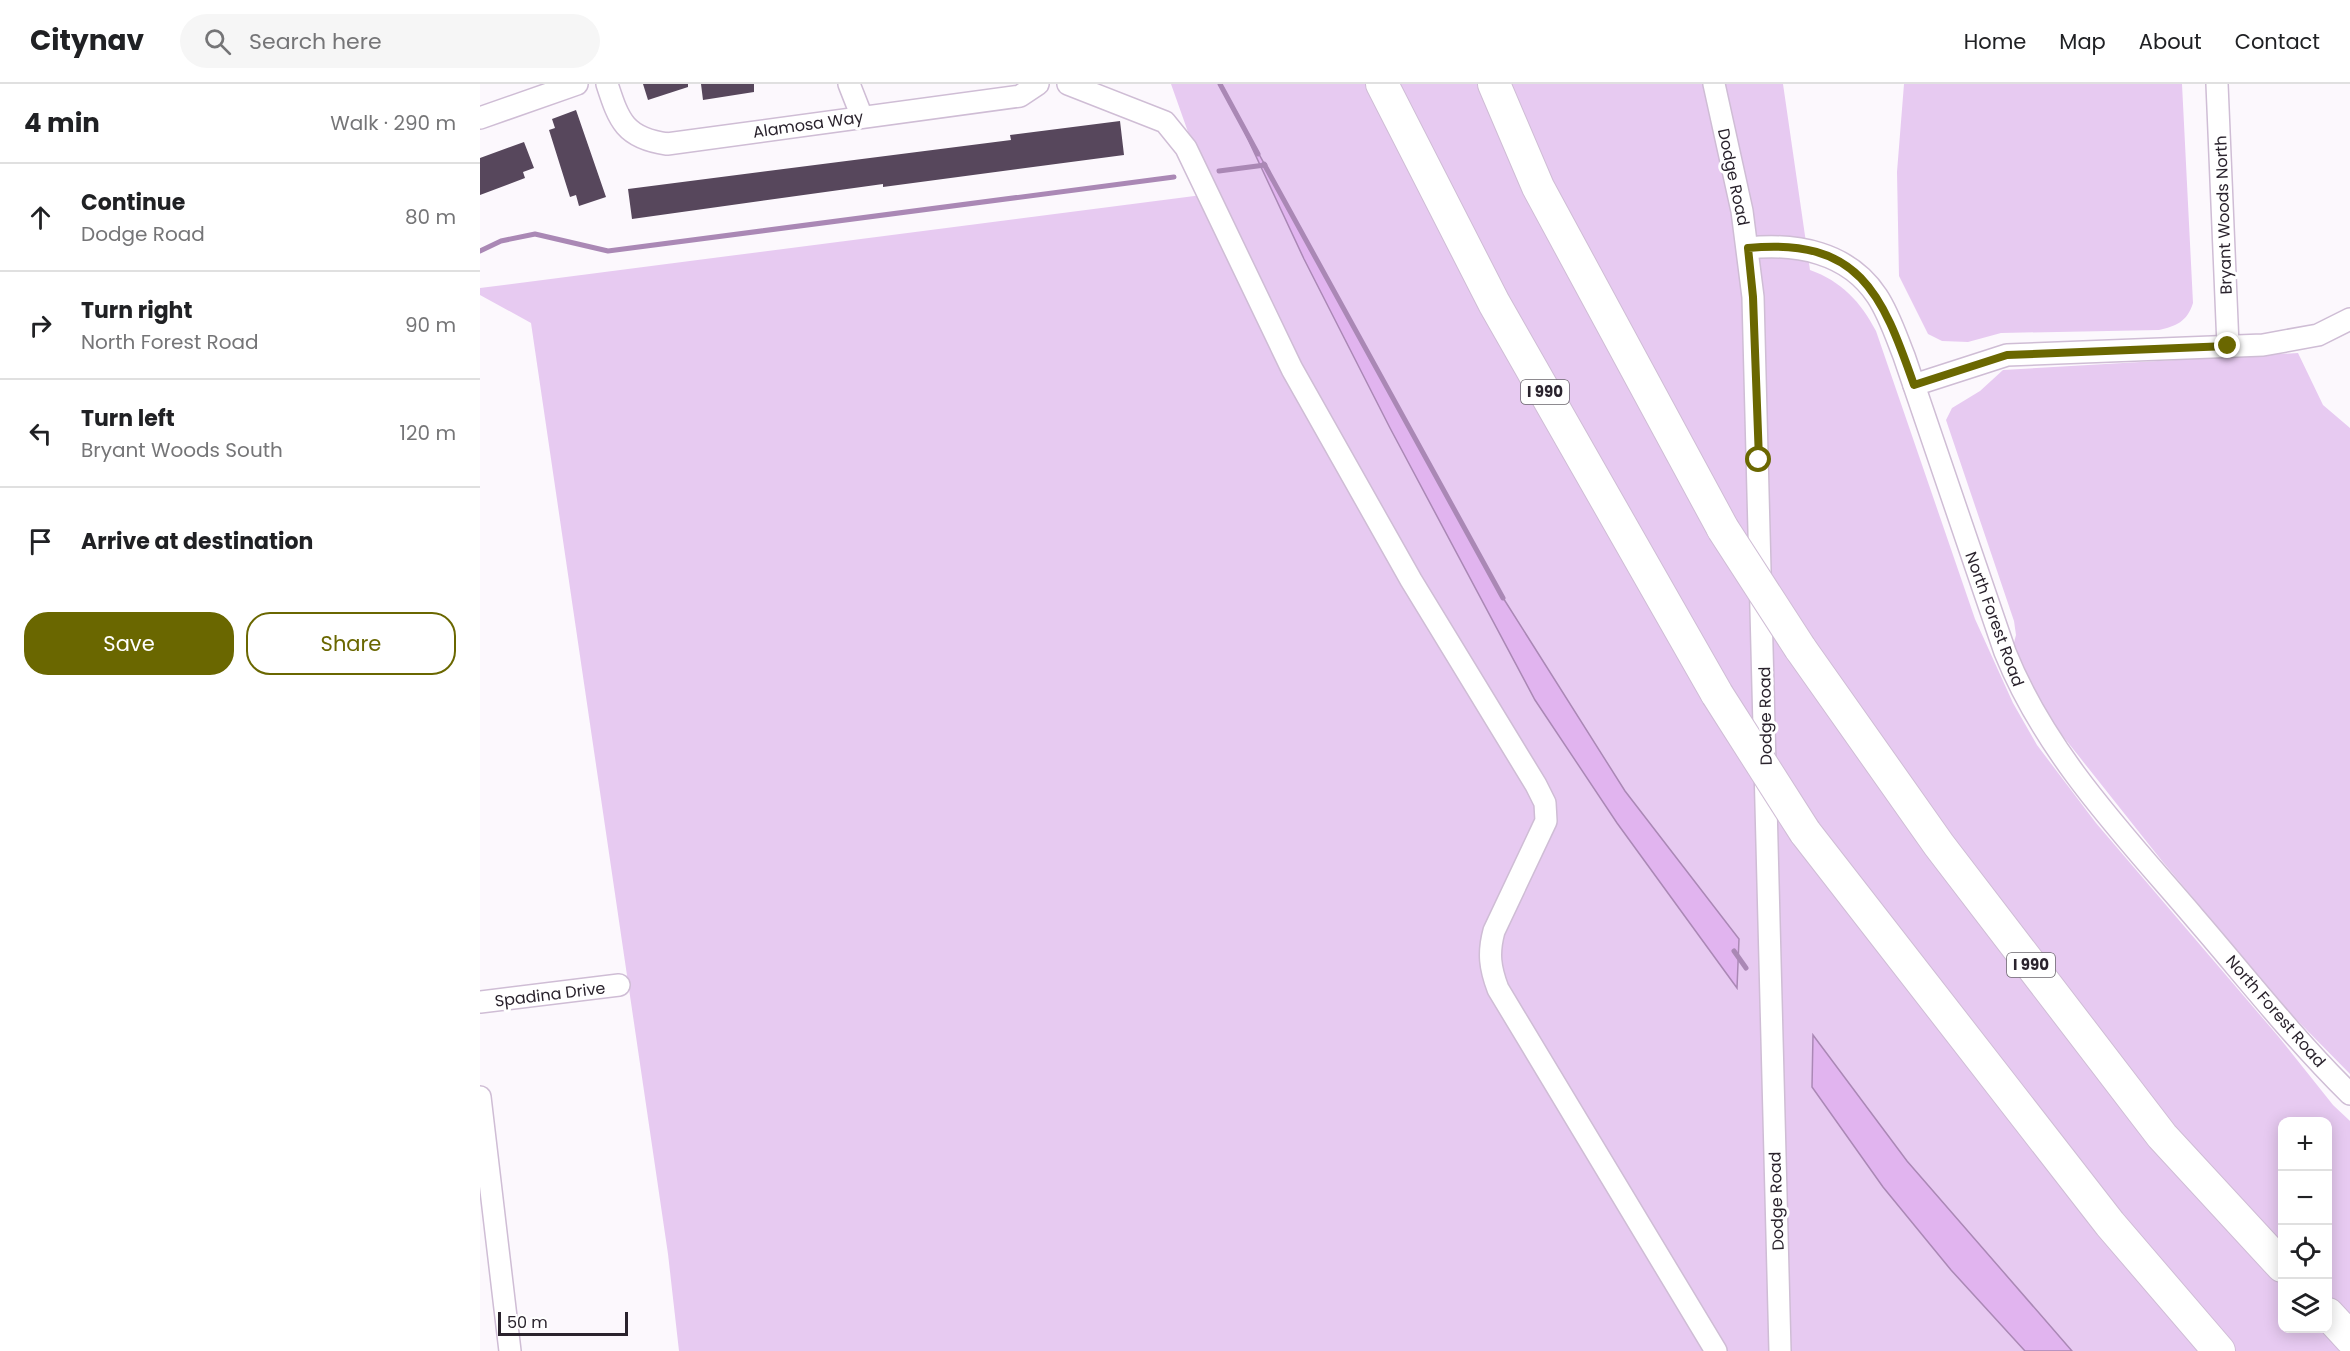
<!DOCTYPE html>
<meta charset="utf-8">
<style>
body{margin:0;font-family:Poppins,sans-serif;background:#f6f6f6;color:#202124}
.controls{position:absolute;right:18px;bottom:18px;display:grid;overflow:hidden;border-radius:12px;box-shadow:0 3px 15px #0003}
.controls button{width:54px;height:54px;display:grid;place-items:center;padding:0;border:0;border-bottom:2px solid #e0e0e0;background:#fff;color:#202124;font:30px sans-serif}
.scale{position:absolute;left:18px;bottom:15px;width:130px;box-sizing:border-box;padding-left:6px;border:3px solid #2a232d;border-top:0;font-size:16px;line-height:21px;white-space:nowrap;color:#2a232d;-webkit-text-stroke:4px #fff;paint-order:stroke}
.stop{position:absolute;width:18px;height:18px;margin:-14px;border:4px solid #6a6700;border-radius:50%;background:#fff}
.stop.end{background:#6a6700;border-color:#fff;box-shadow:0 2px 6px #0008}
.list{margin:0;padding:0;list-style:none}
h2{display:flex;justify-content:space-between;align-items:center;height:78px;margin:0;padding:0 24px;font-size:26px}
h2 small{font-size:20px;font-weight:400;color:#757577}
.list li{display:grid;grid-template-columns:39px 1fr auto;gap:18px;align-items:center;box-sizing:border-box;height:108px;padding:0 24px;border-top:2px solid #e0e0e0}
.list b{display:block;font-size:22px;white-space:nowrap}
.list p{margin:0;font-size:20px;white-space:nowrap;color:#757577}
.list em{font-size:20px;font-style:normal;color:#757577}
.actions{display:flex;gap:12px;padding:18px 24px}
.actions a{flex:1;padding:14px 0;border:2px solid #6a6700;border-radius:24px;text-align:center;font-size:21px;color:#6a6700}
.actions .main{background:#6a6700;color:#fff}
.icon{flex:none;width:33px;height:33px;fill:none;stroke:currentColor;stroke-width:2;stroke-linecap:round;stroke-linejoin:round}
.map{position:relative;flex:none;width:1870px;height:1267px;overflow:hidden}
header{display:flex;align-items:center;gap:36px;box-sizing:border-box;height:84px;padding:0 30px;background:#fff;border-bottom:2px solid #e0e0e0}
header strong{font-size:28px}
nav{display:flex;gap:33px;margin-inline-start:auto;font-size:21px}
.search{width:420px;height:54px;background:#f6f6f6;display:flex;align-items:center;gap:15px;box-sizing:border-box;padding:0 21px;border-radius:33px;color:#757577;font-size:22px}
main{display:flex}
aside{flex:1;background:#fff}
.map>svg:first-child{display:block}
.green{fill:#e7caf1;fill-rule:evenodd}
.water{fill:#e1b4ef;stroke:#aa88b5;stroke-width:1.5}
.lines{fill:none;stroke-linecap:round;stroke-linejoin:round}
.stream{stroke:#aa88b5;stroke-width:5}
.building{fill:#57475c}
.minor-casing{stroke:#cfbdd5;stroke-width:24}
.highway-casing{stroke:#cfbdd5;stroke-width:34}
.minor{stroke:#fff;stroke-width:21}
.highway{stroke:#fff;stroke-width:32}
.highway-bridge-casing{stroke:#cfbdd5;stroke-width:34;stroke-linecap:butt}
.highway-bridge{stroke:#fff;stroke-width:32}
.route{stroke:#6a6700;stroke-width:8}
.labels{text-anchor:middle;stroke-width:6;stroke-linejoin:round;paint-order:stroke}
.shield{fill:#fff;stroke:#6a656c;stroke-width:1.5}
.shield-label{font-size:15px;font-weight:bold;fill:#2a232d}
.street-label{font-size:16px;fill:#2a232d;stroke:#fff}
</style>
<header>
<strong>Citynav</strong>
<div class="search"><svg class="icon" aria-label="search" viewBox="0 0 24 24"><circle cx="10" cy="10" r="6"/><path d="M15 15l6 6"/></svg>Search here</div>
<nav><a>Home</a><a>Map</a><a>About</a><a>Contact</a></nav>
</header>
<main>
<aside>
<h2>4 min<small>Walk · 290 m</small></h2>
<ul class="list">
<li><svg class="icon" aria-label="ahead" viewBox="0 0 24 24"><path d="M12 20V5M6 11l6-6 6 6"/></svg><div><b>Continue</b><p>Dodge Road</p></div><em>80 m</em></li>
<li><svg class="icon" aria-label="right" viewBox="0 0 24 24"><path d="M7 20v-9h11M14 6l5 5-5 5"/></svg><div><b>Turn right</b><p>North Forest Road</p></div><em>90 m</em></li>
<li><svg class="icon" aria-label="left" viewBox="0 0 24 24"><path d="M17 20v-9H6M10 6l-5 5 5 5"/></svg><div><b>Turn left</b><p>Bryant Woods South</p></div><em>120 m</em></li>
<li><svg class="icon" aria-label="arrive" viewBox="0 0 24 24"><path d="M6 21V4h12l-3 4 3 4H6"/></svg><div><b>Arrive at destination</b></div></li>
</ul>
<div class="actions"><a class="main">Save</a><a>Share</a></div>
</aside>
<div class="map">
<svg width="1870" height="1267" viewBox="0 0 1870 1267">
<rect width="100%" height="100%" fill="#fcf8fd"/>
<!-- green -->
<g class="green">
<path d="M691,0H1303L1330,186C1361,197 1381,218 1396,247L1495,535L1533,619L1557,661L1616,739L1798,952L1853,1021L1870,1037V1267H199L188,1170L51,239L0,211V204L730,110ZM1802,1038H1848V1244H1802Z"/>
<path d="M1424,0H1702L1713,219C1707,238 1696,242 1679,246L1521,249L1488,258L1462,257L1448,250L1419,192L1417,88Z"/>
<polygon points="1818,269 1843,321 1870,344 1870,990 1812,931 1682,777 1578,646 1557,611 1533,562 1536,551 1534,537 1466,336 1472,324 1500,307 1523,286"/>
</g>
<!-- water -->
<g class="water">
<polygon points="752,21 1020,509 1145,707 1259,855 1257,904 1137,739 1055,616 910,344 824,175"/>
<polygon points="1333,951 1427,1077 1592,1267 1545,1267 1471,1186 1403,1103 1332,1003"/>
</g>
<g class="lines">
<!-- stream -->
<g class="stream">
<polyline points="740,0 778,70"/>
<polyline points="784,80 1023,514"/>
<polyline points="739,87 785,81"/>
<polyline points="0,167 21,157 55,150 128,167 694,93"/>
<polyline points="1254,867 1266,884"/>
</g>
</g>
<!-- building -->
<g class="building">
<polygon points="163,0 208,0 208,3 168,16"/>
<polygon points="221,0 274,0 274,8 223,16"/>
<polygon points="96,26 126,113 99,122 96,111 90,113 69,46 75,44 72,35"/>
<polygon points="640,37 644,71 403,103 403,100 152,135 148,105 531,56 530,51"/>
<polygon points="44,58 54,84 43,88 45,94 0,111 0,74"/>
</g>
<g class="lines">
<!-- minor casing -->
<g class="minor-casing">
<g id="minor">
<path d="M127,0C139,37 145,54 187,60L540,12L558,0"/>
<polyline points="369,0 382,33"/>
<path d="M588,0L685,38L706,64L812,285L931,496L1056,701L1065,719L1066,737L1014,847C1008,869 1010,884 1018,905L1236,1267"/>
<polyline points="1234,0 1262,127 1273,213 1300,1267"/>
<polyline points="1737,0 1748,262"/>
<polyline points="0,34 97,0"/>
<path d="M1268,164C1316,159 1368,168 1397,212C1409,230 1416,252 1424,272L1525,568C1566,670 1643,750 1714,833C1765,892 1814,955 1870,1010"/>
<polyline points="1434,301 1527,271 1783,261 1838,251 1870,235"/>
<polyline points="0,918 139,901"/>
<polyline points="0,1013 30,1267"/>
</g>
</g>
<!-- highway casing -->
<g class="highway-casing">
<g id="highway">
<polyline points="902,0 1014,219 1237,610"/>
<polyline points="1014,0 1058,103 1243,445"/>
<polyline points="1320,564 1459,761 1682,1052 1802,1182"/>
<polyline points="1325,748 1630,1140 1739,1267"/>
<polyline points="1848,1230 1870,1254"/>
</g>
</g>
<!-- minor -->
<use href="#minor" class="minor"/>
<!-- highway -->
<use href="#highway" class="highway"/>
<!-- highway-bridge casing -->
<g class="highway-bridge-casing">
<g id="highway-bridge">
<polyline points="1243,445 1320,564"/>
<polyline points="1237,610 1325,748"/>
</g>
</g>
<!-- highway-bridge -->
<use href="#highway-bridge" class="highway-bridge"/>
</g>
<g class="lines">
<!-- route -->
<path class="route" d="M1279,376L1273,213L1268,164C1379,153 1402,209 1434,301L1527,271L1748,262"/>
</g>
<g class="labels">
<!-- shield labels -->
<g class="shield">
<rect x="1041" y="296" width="48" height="24" rx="4.5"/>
<rect x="1527" y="869" width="48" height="24" rx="4.5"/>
</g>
<g class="shield-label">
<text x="1065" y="313">I 990</text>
<text x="1551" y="886">I 990</text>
</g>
<!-- street labels -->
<g class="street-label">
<text transform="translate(328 40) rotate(-8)" y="6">Alamosa Way</text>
<text transform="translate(1254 93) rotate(78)" y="6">Dodge Road</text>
<text transform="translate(1743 131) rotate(-92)" y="6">Bryant Woods North</text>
<text transform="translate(1515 535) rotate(70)" y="6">North Forest Road</text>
<text transform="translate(1285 632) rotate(-91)" y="6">Dodge Road</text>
<text transform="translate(70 910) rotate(-7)" y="6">Spadina Drive</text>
<text transform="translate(1796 927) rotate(49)" y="6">North Forest Road</text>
<text transform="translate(1296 1117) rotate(-92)" y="6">Dodge Road</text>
</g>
</g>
</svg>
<div class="controls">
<button>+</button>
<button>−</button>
<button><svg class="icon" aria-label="locate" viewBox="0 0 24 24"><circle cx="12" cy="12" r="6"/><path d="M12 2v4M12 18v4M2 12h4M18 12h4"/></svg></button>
<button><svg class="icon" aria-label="layers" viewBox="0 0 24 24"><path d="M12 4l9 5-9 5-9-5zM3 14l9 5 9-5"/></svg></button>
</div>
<div class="scale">50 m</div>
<div class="stop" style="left:1279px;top:376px"></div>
<div class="stop end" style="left:1748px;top:262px"></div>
</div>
</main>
